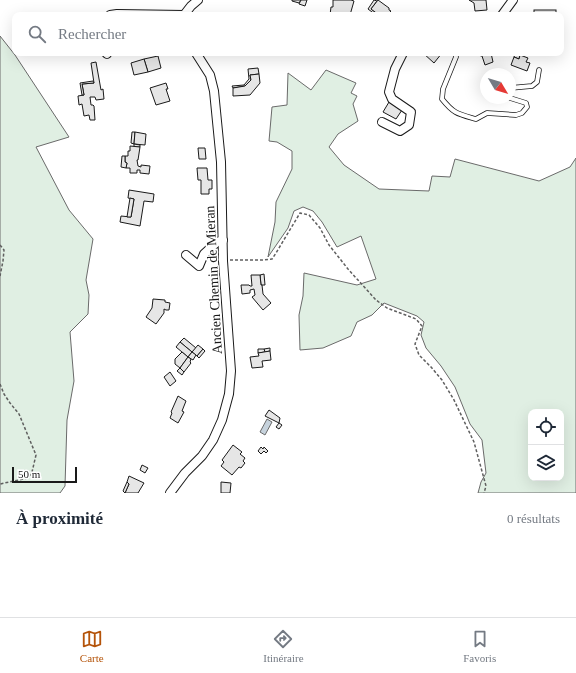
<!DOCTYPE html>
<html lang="fr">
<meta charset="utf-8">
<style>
body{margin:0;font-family:"Times New Roman",serif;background:#f6f6f7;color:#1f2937}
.controls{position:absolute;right:12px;bottom:12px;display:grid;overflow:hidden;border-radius:8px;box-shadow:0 4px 16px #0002}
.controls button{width:36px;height:36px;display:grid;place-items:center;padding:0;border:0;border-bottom:1px solid #e0e1e3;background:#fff;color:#1f2937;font:20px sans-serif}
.compass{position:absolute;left:480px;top:68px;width:36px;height:36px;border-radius:50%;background:#fff;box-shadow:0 4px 16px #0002;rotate:128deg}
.scale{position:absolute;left:12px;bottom:10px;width:65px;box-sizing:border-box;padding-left:4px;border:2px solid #1a1a1a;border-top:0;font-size:11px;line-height:14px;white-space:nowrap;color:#1a1a1a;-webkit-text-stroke:3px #fff;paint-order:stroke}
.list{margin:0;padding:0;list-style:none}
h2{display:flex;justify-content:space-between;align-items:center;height:52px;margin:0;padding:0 16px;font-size:17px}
h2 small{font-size:13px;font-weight:400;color:#747a83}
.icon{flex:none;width:22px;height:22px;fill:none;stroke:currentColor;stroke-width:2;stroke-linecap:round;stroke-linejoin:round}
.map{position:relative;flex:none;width:576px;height:493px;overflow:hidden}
.search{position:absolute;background:#fff;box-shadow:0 4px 16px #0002;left:12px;right:12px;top:12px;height:44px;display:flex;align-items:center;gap:10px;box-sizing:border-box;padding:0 14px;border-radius:8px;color:#747a83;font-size:15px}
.sheet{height:124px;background:#fff}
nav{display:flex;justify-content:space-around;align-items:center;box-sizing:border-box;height:56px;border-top:1px solid #e0e1e3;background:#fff;font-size:11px;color:#747a83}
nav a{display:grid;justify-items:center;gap:2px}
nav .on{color:#b45309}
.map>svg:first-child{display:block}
.green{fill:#e0efe3;stroke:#6a6a6a;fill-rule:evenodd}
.water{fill:#c6d2dc;stroke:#6a6a6a}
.building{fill:#e6e6e6;stroke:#1a1a1a}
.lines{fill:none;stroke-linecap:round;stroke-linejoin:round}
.lane-casing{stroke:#1a1a1a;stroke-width:5.5}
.street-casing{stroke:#1a1a1a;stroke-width:10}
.path{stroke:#5f5f5f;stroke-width:1.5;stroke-dasharray:3 2;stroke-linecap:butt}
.lane{stroke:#fff;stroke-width:4}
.street{stroke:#fff;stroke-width:8}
.labels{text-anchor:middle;stroke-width:3;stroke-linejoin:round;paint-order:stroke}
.street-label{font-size:14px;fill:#1a1a1a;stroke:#fff}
</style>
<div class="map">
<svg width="576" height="493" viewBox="0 0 576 493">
<rect width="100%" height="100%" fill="#fff"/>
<!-- green -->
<g class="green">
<polygon points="0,36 15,55 69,137 36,147 69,210 93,239 86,280 89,295 88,314 70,332 74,381 67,420 65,486 60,493 0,493"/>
<path d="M326,70L356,83L351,93L357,96L353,104L358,121L338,134L329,147L344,165L379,189L429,191L432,176L450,177L455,159L539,181L570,167L576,158V493H478L481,482L486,473L482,440L470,424L455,387L441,366L426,348L421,335L424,322L417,316L384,303L372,315L357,322L351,336L323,348L300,350L299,315L303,296L304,273L357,285L376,279L361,236L337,247L322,222L313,211L303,207L294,211L288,228L268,257L275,222L276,202L292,169V151L277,142L269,141L272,107L287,105L288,73L311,90ZM531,412H561V478H531Z"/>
</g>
<!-- water -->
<polygon class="water" points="267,419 272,422 265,435 260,432"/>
<!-- building -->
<g class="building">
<polygon points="292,0 301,0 299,3 292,1"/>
<polygon points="301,0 307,0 305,6 299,4"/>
<polygon points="333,0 351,0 354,1 350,15 330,15 331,7 333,7"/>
<polygon points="374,0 377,1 371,9 379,15 376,15 368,9"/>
<polygon points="378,0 389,8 389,10 391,11 387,15 379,15 371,9"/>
<polygon points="469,0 486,0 487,10 475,11 474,3"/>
<rect x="534" y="10" width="22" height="5"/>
<polygon points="423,53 442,53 434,63"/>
<polygon points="467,53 491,53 493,62 485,65 482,56"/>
<polygon points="515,53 520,55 519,59 514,57"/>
<polygon points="520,55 528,58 526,62 530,63 527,71 511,65 514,57 519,59"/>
<polygon points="158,56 161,68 148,72 144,59"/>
<polygon points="144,59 148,72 134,75 131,63"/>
<polygon points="96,62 101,90 103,89 104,99 96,100 95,97 90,97 91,105 93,105 94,106 95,120 90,120 89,115 84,116 82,104 79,105 78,96 84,95 82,84 94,83 91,63"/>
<polygon points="258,68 259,74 250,75 251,80 245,86 233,88 232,86 244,85 249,79 248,69"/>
<polygon points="259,74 260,83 250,95 233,96 233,88 245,86 251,80 250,75"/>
<polygon points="93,81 94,83 82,84 84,95 82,95 80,83"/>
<polygon points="166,83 168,89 166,89 170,101 156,105 150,88"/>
<polygon points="389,102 402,110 396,119 383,112"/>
<polygon points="132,132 135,132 134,144 131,143"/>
<polygon points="135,132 146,134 145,145 134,144"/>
<polygon points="134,144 140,145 140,147 134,147"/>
<polygon points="130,146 140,147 138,160 137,160 138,166 141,167 141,165 150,166 149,174 140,173 140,170 137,170 137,173 130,173 130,168 126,168 127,163 125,162 125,156 128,156 128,151 130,151"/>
<polygon points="198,148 205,148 206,159 199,159"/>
<polygon points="122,156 125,156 125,162 127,163 126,168 121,167"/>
<polygon points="197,168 207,168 208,180 212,180 212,189 209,189 209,194 201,194 201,180 198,180"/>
<polygon points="129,190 154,194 153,202 144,201 140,226 120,222 121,216 131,217 134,199 128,198"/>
<polygon points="130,198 134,199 131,217 127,217"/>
<polygon points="264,274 265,285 261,285 260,275"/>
<polygon points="251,275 260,275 261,285 262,285 263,294 271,303 263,310 252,297 255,295 254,289 250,290 250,293 242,294 241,285 249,285 250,286 252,286"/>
<polygon points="153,299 165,300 165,302 170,303 169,310 166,310 164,309 164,313 156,324 146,317 152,308"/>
<polygon points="184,338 196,348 192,352 180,342"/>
<polygon points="180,342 192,352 188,357 176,347"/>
<polygon points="198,345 203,349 197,356 192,352"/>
<polygon points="270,348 270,351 265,352 264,349"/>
<polygon points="203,349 205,351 199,358 197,356"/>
<polygon points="258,349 264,349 265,352 258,353"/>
<polygon points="270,351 271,360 262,361 263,367 252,368 250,357 259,356 258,353"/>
<polygon points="182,352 188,357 180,368 175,364 175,359"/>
<polygon points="192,352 196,355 193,360 188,357"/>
<polygon points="188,357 191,359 190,362 191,363 184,372 180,368"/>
<polygon points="180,368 184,372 182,375 177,371"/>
<polygon points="170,372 176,381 170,386 164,377"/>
<polygon points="178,396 186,401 182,411 184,412 178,423 170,418 172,413 171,412"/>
<polygon points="269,410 280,418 279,423 265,416"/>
<polygon points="279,423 282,425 279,429 276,427"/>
<polygon points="233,445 242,452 240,454 245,458 243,461 245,463 241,468 239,467 232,475 221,466 224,462 222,460"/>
<polygon points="261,447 263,449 264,447 268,451 266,453 264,451 261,454 258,451"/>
<polygon points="142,465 148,468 145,473 140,470"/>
<polygon points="129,476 144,483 138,493 125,493 129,484 127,482"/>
<polygon points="127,482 129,484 125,493 123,491"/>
<polygon points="221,482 231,483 230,493 221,493"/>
</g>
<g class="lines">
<!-- lane casing -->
<g class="lane-casing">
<g id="lane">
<path d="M455,53L456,57L443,89L442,99C454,114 458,114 476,119L487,113L516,115L522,113L527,107L526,103L510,98"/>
<polyline points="510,88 532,86 537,82 539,70"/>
</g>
</g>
<!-- street casing -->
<g class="street-casing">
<g id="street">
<polyline points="110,15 117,14 184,15"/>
<polyline points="184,15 191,6 198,0"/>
<polyline points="502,15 513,0"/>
<polyline points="106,53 107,54"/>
<polyline points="382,122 400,131 409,125 411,112 392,99 389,92 395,69 403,53"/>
<polyline points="186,255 199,266 204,254 217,242 223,240"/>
<polyline points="170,493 185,473 202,456 213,440 222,420 229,394 231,371 223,261 221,162 214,91 210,75 196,53"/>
</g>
</g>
<!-- path -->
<g class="path">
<polyline points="0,245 4,250 3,261 0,276"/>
<polyline points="230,260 262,260 272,259 276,253 300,213 309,215 320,228 329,245 348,269 376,300 387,308 416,319 422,326 415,344 419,355 431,367 442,380 454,400 474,442 486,486 484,493"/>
<polyline points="0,384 4,394 10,403 19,414 36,455 32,472 28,478 0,484"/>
</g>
<!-- lane -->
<use href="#lane" class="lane"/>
<!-- street -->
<use href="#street" class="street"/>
</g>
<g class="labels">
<!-- street labels -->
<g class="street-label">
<text transform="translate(213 280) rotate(-93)" y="5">Ancien Chemin de Mieran</text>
</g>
</g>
</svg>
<div class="controls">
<button><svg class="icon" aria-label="locate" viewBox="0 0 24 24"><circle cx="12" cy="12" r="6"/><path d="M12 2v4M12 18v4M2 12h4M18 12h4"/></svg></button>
<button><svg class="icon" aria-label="layers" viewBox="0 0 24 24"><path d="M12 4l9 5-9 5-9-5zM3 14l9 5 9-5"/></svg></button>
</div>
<svg class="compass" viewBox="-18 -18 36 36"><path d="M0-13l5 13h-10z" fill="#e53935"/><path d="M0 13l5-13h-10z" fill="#747a83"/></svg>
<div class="scale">50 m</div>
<div class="search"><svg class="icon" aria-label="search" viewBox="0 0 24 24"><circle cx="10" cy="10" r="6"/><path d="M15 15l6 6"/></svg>Rechercher</div>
</div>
<section class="sheet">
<h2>À proximité<small>0 résultats</small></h2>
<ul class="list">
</ul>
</section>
<nav>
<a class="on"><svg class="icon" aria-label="map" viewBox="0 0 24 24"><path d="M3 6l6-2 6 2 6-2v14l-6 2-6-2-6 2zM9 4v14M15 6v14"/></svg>Carte</a>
<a><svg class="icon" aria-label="directions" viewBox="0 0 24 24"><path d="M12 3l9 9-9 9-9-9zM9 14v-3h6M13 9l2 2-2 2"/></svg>Itinéraire</a>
<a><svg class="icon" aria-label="saved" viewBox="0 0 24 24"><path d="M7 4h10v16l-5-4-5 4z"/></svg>Favoris</a>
</nav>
